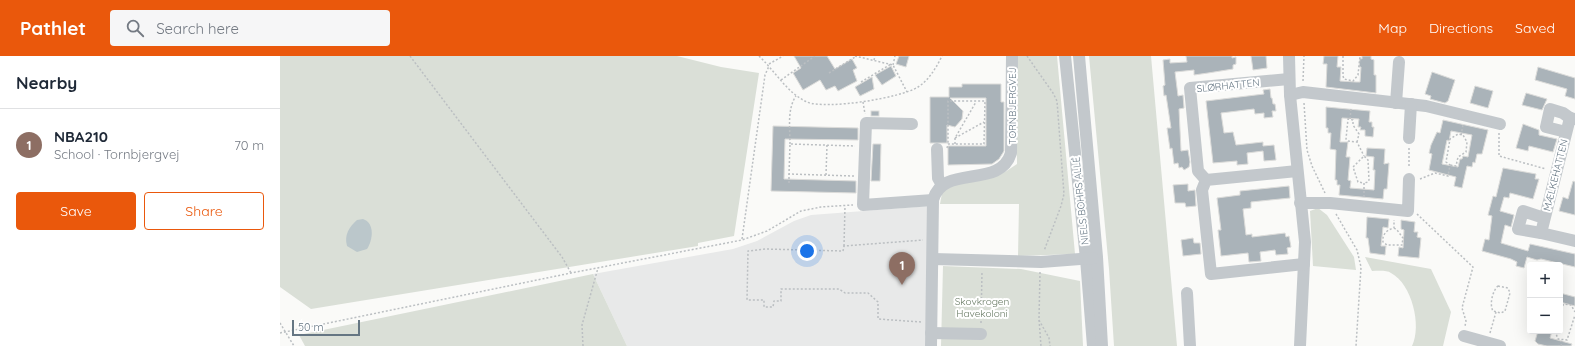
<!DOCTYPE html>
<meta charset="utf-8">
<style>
body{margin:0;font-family:Quicksand,sans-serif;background:#f6f6f7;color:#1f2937}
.controls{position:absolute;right:12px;bottom:12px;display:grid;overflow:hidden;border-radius:4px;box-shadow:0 4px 16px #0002}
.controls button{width:36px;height:36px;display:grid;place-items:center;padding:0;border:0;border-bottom:1px solid #e0e1e3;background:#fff;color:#1f2937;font:20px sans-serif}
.scale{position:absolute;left:12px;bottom:10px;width:68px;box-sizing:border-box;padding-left:4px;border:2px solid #657683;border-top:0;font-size:11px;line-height:14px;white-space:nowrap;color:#657683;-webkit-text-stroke:3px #fff;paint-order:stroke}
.you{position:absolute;left:527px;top:195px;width:14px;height:14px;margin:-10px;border:3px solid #fff;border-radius:50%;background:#1a73e8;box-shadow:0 0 0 6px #1a73e833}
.badge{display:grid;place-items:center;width:26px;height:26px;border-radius:50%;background:#ea580c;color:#fff;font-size:13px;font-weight:700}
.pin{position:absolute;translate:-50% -33px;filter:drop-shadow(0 1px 2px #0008)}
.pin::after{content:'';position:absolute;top:21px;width:14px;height:12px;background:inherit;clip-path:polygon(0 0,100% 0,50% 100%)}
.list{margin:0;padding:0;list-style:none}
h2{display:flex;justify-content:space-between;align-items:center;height:52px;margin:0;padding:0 16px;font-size:17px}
h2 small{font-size:13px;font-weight:400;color:#747a83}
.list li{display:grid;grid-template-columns:26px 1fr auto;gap:12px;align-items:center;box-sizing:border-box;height:72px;padding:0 16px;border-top:1px solid #e0e1e3}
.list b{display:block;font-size:15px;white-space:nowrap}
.list p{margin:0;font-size:13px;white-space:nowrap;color:#747a83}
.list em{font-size:13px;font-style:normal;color:#747a83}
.actions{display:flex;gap:8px;padding:12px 16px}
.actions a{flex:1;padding:9px 0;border:1px solid #ea580c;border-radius:4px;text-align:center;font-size:14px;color:#ea580c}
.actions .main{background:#ea580c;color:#fff}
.icon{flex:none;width:22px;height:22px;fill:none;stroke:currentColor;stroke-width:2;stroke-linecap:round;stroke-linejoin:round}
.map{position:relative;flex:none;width:1295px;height:290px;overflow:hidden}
header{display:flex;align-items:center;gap:24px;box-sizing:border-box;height:56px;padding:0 20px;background:#ea580c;color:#fff}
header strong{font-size:19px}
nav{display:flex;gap:22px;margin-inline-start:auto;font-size:14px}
.search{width:280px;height:36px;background:#f6f6f7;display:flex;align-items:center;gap:10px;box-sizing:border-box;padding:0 14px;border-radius:4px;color:#747a83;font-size:15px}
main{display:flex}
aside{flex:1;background:#fff}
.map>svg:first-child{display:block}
.built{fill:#e8e9e9}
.green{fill:#dadfd7}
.water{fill:#bbc7cb}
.building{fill:#aab3b9;stroke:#dcdcda;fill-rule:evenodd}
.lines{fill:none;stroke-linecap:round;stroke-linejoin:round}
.path{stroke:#bbbfc2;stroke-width:1.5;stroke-dasharray:2 2;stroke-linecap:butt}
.minor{stroke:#c3c8cc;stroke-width:12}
.labels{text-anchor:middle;stroke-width:4;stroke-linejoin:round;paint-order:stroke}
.street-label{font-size:10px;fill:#657683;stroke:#fff}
.park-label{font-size:10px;fill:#687a64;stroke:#fff}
</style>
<header>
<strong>Pathlet</strong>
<div class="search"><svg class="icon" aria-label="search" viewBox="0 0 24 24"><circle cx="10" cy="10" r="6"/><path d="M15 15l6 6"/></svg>Search here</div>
<nav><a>Map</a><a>Directions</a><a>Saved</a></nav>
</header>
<main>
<aside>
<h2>Nearby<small></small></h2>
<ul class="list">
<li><span class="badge" style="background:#8d6e63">1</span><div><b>NBA210</b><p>School · Tornbjergvej</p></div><em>70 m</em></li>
</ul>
<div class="actions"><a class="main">Save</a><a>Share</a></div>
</aside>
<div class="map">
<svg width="1295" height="290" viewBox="0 0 1295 290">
<rect width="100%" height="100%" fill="#fafaf8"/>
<!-- built -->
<polygon class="built" points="650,150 645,290 347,290 313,218 453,193 477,185 514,165 531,159"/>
<!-- green -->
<g class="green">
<polygon points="0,0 397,0 441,11 479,17 454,180 418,187 418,190 31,253 0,231"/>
<polygon points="736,0 777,0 795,198 738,200 739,148 660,148 663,132 725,116 737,108"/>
<polygon points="809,0 871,0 897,290 834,290 829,213"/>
<polygon points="1038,152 1047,159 1074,201 1076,214 1033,210 1030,155"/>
<path d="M1085,201L1151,213L1171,256L1163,290H1132C1142,270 1132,228 1111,217C1107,214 1098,215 1092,215Z"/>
<polygon points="663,210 741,213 800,225 803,290 661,290"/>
<polygon points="313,218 347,290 25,290 19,279"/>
</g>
<!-- water -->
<path class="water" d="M83,163C95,167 93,184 87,193L77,196L67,190C64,179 69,171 77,164Z"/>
<!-- building -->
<g class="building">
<polygon points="514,0 547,0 555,13 572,3 577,12 573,14 577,25 558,35 555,30 546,34 540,24 523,34 513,17 521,12"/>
<polygon points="619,0 629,0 626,11 616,8"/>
<polygon points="906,0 952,0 952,2 956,1 956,8 953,9 953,13 928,17 914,19 914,14 895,16 898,40 903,39 904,52 899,53 901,95 908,94 910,106 909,111 904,114 902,111 899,112 898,107 894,108 892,92 890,93 887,72 891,72 886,39 884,40 883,30 885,29 883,4 890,3 890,7 907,6"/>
<polygon points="971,0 986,0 987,12 973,14"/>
<polygon points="1044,0 1058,0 1057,11 1061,11 1060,25 1076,26 1080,26 1081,11 1079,11 1080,2 1082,3 1082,0 1091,0 1091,3 1094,4 1094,19 1096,19 1096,37 1046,31 1047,8 1043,8"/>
<polygon points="611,10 616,20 602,29 595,19"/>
<polygon points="1258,11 1295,22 1295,43 1285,40 1287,33 1255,24"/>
<polygon points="1152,16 1175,24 1168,45 1165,47 1150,43 1151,40 1145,38"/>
<polygon points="592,21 594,33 580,40 575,31"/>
<polygon points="682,28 721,28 721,46 724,46 724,95 719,103 712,108 668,109 668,90 706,90 706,42 670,42 683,55 682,63 675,71 667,69 667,87 650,87 650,41 669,41 669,31 682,31"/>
<polygon points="1195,30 1213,35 1208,52 1190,47"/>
<polygon points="990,33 991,42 992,42 993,48 995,48 996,55 992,55 993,61 984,62 984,57 975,58 974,53 941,57 944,77 953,76 956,89 983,86 983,90 994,89 996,104 984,105 983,95 967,97 968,108 957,109 957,105 933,107 926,45 984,38 983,34"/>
<polygon points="1246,37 1267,43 1262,54 1242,49"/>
<polygon points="1046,51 1090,55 1089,66 1092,66 1092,71 1094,71 1093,81 1085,80 1085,74 1080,74 1081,71 1078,71 1079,63 1062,62 1060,86 1068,86 1066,101 1070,101 1068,124 1071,125 1070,132 1094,134 1095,114 1093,114 1094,101 1086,100 1087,92 1105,93 1104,108 1109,107 1107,133 1104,133 1103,143 1059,139 1060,129 1057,129 1057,124 1055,124 1056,94 1050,93 1051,77 1048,77 1048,72 1046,72"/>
<rect x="591" y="55" width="8" height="5"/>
<path d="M1163,64L1208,74L1202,98H1197L1195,107L1193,106L1192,111L1187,110L1182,132L1174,130L1176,121L1149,114L1152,98L1149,97L1151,89L1157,76L1160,77ZM1171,75L1192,79L1188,101L1183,100L1182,103H1180L1178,111L1162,108L1167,84L1169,85Z"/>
<polygon points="1243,68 1259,74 1259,79 1277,83 1273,96 1249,90 1248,95 1236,92"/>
<polygon points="493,70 578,72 578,84 505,83 504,123 576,125 576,137 491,135"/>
<polygon points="593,88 601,88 600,125 591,125"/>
<polygon points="1223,112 1256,118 1255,123 1259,123 1253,143 1230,137 1229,142 1224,141 1220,155 1234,159 1231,171 1225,169 1221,187 1248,195 1250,188 1295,198 1295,211 1261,203 1257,204 1247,201 1244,212 1236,210 1237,206 1231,203 1202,195 1205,183 1209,184 1212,160 1208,159 1213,140 1216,141"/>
<polygon points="1293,125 1295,126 1295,159 1279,155 1283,141 1288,143"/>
<polygon points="908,128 908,135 915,134 916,150 906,151 905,147 895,147 893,129"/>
<polygon points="1009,130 1010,142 971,146 971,152 963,153 966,179 972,178 972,181 1005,177 1006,181 1009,180 1011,191 1007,192 1008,198 996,199 995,194 980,196 981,205 969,206 968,197 941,200 938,174 941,174 937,142 960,139 960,135"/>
<polygon points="1087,161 1109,163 1108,172 1103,171 1101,190 1106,190 1105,199 1090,197 1088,182 1086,182"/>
<polygon points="1121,164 1135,166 1134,176 1138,176 1137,181 1141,182 1139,202 1118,200 1119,191 1123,192 1124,174 1121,173"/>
<polygon points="913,182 914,187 920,187 921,198 903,200 901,184"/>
<polygon points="1280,237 1295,241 1295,250 1280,246"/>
<polygon points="1258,275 1272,275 1270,282 1292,288 1291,290 1267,290 1258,288 1255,285"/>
</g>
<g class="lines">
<!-- path -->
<g class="path">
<polyline points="130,0 282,201 291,217"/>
<path d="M479,0C495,15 507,37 527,46C546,54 621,42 638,31C649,24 656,12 662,0"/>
<polyline points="575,0 613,9 627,36"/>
<polyline points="747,0 773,37 777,45 784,138 781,150 764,195"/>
<polyline points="1063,0 1063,20 1064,23 1073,25 1078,19 1080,0"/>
<polyline points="594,4 595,0"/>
<polyline points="489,8 503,0"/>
<polyline points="613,9 615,0"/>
<polyline points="549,17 575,1"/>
<polyline points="501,24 535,0"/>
<polyline points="1023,25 1024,0"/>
<polyline points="581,26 611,8"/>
<polyline points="583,46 585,58"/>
<polyline points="1024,47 1027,94 1032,110 1045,137"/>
<polyline points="1070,63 1071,53"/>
<polyline points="1219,77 1219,100 1266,113"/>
<polyline points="1181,79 1183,69"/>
<polyline points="675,82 704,66"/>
<polyline points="1077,86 1079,78 1073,69 1073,64 1068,63 1066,83 1068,85 1077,86 1084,100"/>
<path d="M510,88C510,72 507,53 516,40"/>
<polyline points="675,88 675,82 696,46"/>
<polyline points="667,92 668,88 704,88 705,45 668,45 668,88"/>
<polyline points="1129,92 1129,112"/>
<polyline points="546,119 547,89"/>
<polyline points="574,120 509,118 510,88 575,90"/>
<polyline points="1140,123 1155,117 1168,120 1170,109 1166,106 1170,83 1178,78 1183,79 1187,86 1186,96 1178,101 1176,110 1170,109"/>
<polyline points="509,127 509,118"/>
<polyline points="1084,141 1084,127 1078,126 1073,111 1084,100 1088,104 1089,124 1088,126 1084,127"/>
<polyline points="1056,158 1077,194 1081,211 1076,290"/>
<polyline points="1137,158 1193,211 1182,252 1186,265 1185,270"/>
<path d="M1114,172L1117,174L1123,182L1122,189H1107L1103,186C1102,179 1106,174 1114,172V164"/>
<polyline points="462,183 485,19 489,10"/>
<polyline points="564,190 565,150"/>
<polyline points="760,216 759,263 761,290"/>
<path d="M1218,230L1228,232L1230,237L1225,255L1221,257L1213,255C1209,248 1213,234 1218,230Z"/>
<polyline points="1280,253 1284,248 1291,249 1295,256"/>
<polyline points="759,264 769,282 770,290"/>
<polyline points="641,266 598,263 598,246 588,237 565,237 559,233 501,233 501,245 494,245 493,251 484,251 484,244 467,244 468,195 486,193 563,195 564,190 643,184"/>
<polyline points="0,267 14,290"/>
<polyline points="701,267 702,215"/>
<polyline points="1275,275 1278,283 1287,284 1295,259"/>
<polyline points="0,277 291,217 462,184 487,175 521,155 541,151 573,149"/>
<polyline points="1210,277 1216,256"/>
<polyline points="303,290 302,269 318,212"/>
<polyline points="1281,290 1282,285"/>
</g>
<!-- minor -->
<g class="minor">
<polyline points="785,0 806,203 813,290"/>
<polyline points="799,0 817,201 822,290"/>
<polyline points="1009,0 1010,39 1025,186 1020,290"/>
<polyline points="1010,39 1023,36 1146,50 1220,68"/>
<polyline points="1116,47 1119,6"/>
<polyline points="1295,63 1290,62 1261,177 1295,185"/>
<polyline points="632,68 586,67 583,149 653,144"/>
<polyline points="1286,76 1266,71 1270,53 1283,57 1290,62"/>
<polyline points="1129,82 1131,48"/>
<polyline points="657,93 658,122 662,129"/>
<polyline points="1017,115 926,124 922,134 931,218 1024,208"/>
<polyline points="926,124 918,115 910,32 1009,23"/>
<polyline points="1020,147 1050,147 1128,155 1129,123"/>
<polyline points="1261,177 1238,173 1243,155 1264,162"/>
<polyline points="653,203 761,206 813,202"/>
<polyline points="907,237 910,290"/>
<polyline points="651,277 701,278"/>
<polyline points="1184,280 1220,290"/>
<path d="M651,290L653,144C663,107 720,134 731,97L732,0"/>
</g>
</g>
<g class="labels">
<!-- street labels -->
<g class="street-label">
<text transform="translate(948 29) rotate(-6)" y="4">SLØRHATTEN</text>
<text transform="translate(732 50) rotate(-90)" y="4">TORNBJERGVEJ</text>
<text transform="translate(1275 119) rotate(-76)" y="4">MÆLKEHATTEN</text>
<text transform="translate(800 145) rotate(-96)" y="4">NIELS BOHRS ALLÉ</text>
</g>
<!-- park labels -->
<g class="park-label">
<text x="702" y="249">Skovkrogen<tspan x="702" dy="12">Havekoloni</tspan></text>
</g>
</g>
</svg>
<div class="controls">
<button>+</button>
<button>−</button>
</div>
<div class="scale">50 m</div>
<div class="you"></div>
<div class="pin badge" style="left:622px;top:229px;background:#8d6e63">1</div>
</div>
</main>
